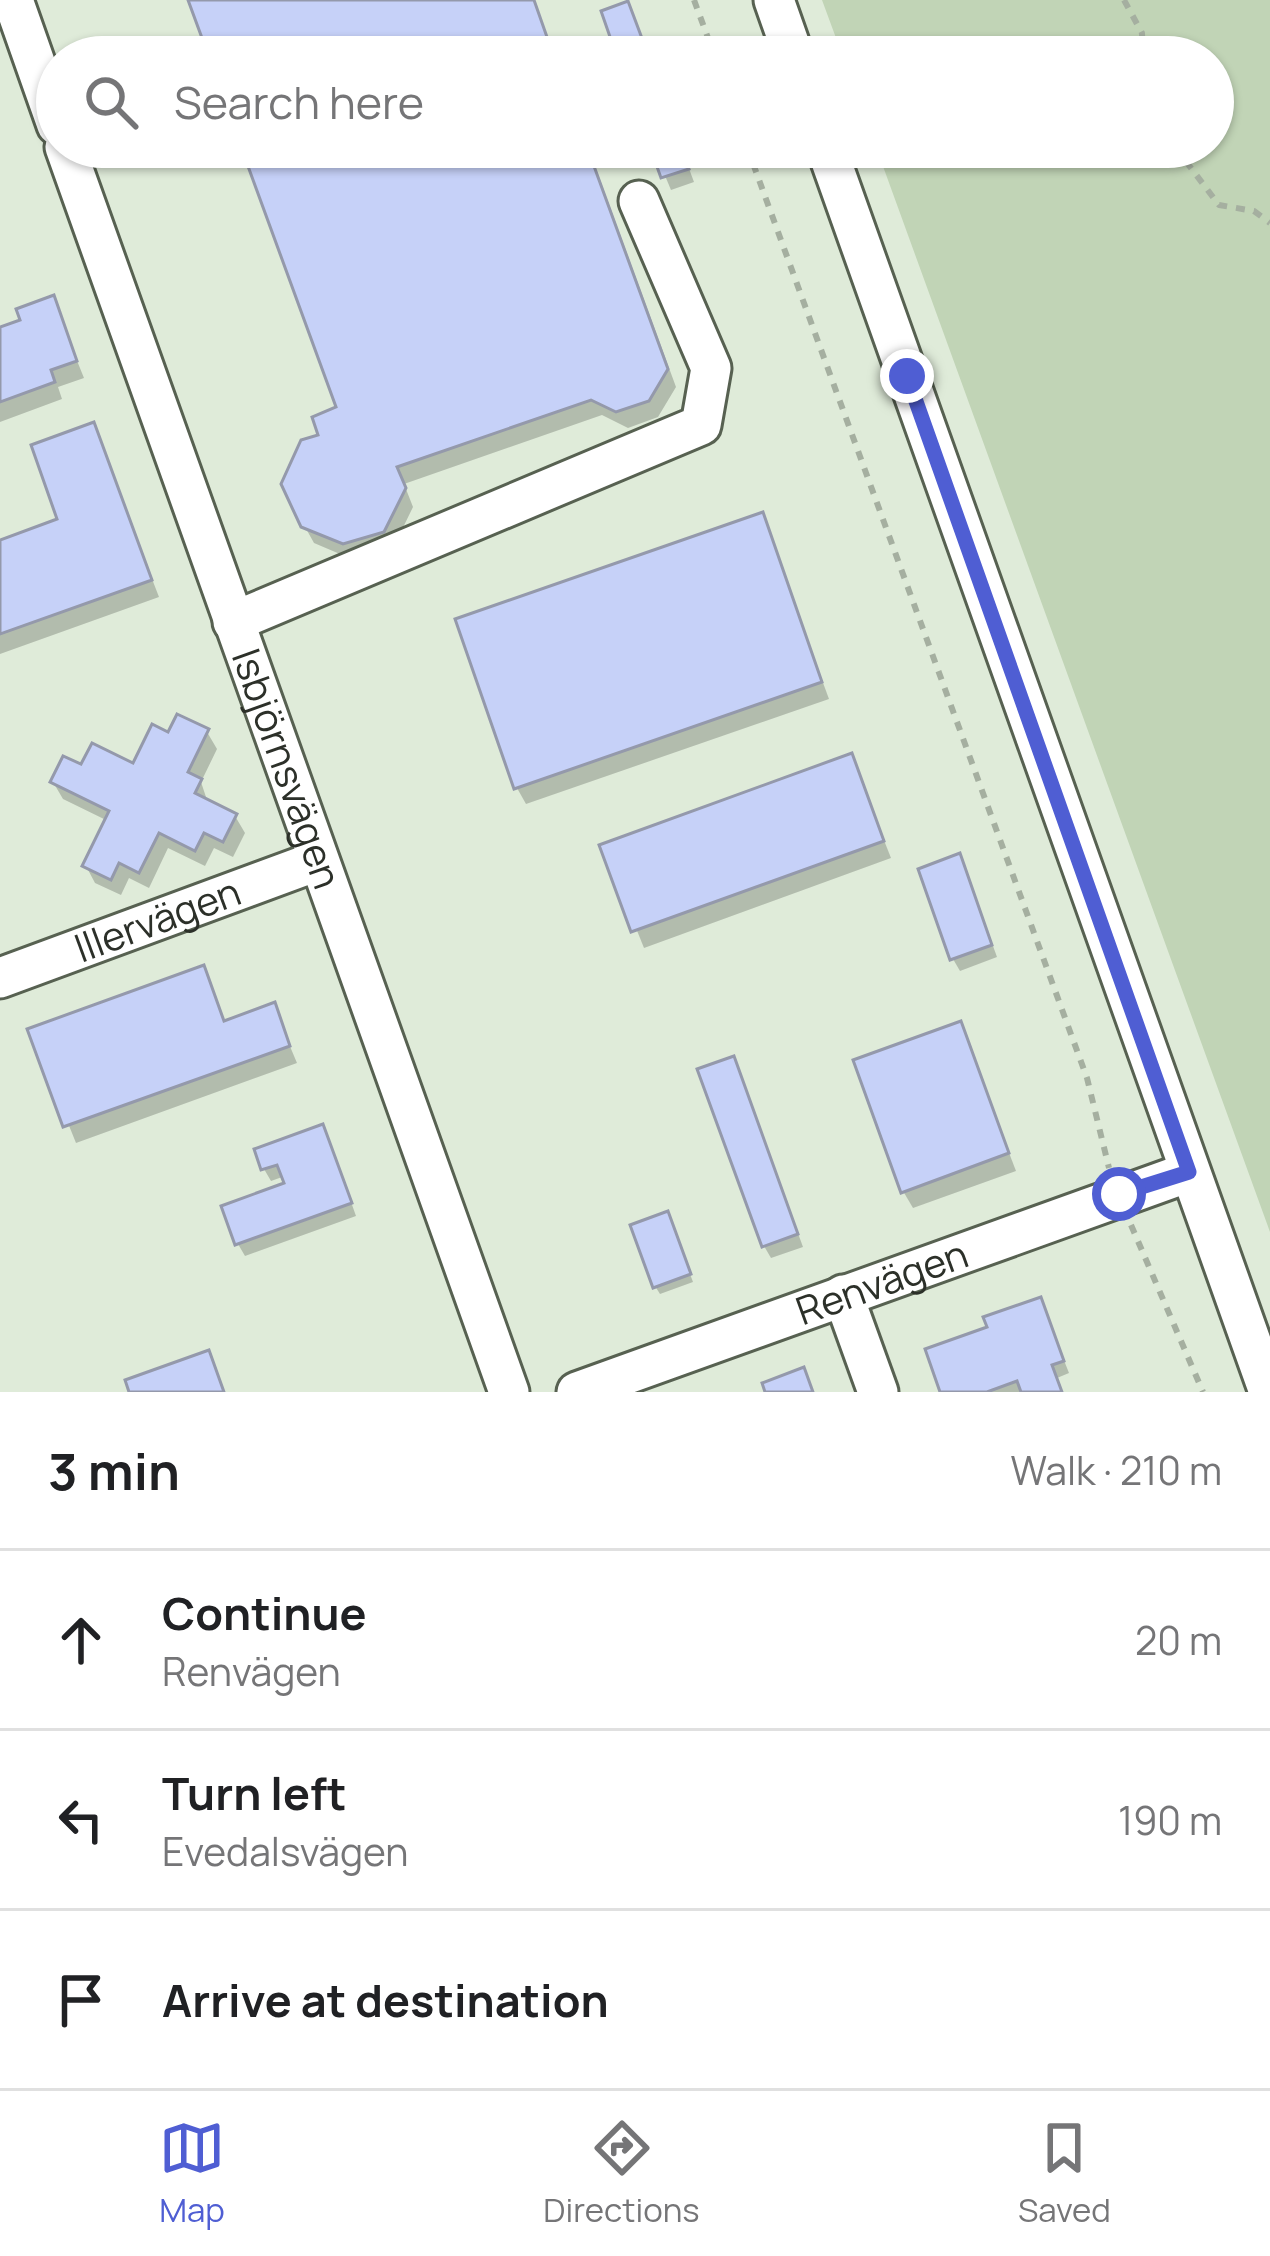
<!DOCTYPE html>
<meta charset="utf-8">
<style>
body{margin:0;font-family:Manrope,sans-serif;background:#f2f2f2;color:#202124}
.stop{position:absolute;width:36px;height:36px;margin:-27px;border:9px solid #4f5ed3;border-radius:50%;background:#fff}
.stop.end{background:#4f5ed3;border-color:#fff;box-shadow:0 3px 12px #0008}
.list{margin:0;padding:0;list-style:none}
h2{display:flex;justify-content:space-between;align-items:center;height:156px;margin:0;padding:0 48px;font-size:51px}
h2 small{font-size:39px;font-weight:400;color:#757577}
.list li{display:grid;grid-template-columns:78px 1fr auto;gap:36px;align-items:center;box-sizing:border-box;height:180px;padding:0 48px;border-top:3px solid #e0e0e0}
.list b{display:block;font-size:45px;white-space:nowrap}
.list p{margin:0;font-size:39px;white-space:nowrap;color:#757577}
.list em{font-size:39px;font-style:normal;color:#757577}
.icon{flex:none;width:66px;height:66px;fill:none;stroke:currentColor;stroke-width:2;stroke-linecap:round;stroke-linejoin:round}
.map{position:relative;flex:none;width:1270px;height:1392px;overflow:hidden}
.search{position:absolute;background:#fff;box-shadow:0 3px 9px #0004;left:36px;right:36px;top:36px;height:132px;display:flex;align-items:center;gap:30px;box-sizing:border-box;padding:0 42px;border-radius:66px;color:#757577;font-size:45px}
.sheet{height:696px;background:#fff}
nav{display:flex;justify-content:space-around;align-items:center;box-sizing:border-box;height:168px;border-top:3px solid #e0e0e0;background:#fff;font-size:33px;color:#757577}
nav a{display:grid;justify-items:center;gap:6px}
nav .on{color:#4f5ed3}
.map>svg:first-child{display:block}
.green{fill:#c1d4b6}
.shadow{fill:#0003}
.building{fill:#c6d1f8;stroke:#9499ab;stroke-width:3}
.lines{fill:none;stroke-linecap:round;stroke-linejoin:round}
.minor-casing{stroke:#576151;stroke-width:45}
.path{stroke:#a5afa0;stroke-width:6;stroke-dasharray:9 9;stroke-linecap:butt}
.minor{stroke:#fff;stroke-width:39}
.route{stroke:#4f5ed3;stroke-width:15}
.labels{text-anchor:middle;stroke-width:9;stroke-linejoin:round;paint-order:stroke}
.street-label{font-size:39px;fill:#2c3029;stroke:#dfebd9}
</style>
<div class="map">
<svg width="1270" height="1392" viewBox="0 0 1270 1392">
<rect width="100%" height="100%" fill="#dfebd9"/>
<!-- green -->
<polygon class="green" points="822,0 1270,0 1270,1232 876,147 1213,147 1213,57 843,57"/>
<!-- shadow -->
<g class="shadow">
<polygon points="244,147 588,147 676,387 658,417 628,428 602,415 404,484 413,507 393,548 354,560 314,543 304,525 322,437 339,409"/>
<polygon points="653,147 681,147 694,182 671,190"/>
<polygon points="52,299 84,378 58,387 62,399 0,422 0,330 24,322"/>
<polygon points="93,426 159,597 0,654 0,543 61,521"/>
<polygon points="761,515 829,699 526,804 517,788"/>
<polygon points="207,732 217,749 201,782 208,803 235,816 245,833 233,857 214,848 205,866 168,848 149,888 129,878 121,895 95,883 86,866 108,821 63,799 53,782 83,768 134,767 170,736"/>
<polygon points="851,757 891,858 644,948 603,846"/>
<polygon points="965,869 997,957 960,971 953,959"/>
<polygon points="202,969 226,1023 273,1006 297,1063 76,1143 31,1031"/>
<polygon points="960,1025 1016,1171 913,1208 903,1191"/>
<polygon points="739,1072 803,1247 771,1258 764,1246"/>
<polygon points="329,1140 356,1216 245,1256 238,1244 288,1185 285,1176 271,1181 264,1169"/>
<polygon points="671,1223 693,1282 660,1294 655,1286"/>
<polygon points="1040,1300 1069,1373 1057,1378 1062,1392 944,1392"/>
</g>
<!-- building -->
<g class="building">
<polygon points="188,0 534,0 554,57 209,57"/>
<polygon points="628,1 649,57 617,57 601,11"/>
<polygon points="241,147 587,147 668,369 649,401 616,412 591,400 397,467 406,488 384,532 343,544 301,527 281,484 301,440 318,435 312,417 336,407"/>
<polygon points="650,147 681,147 689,169 661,178"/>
<polygon points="54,295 77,361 51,370 55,382 0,402 0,327 20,320 16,309"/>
<polygon points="94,422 152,580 0,634 0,540 57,519 31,445"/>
<polygon points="763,512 822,682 514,789 455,619"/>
<polygon points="177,714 209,729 188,772 202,779 195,793 237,814 223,842 204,833 195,851 159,833 139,873 119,863 111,880 82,866 109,811 50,782 63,756 81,764 92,743 133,763 152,724 168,732"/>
<polygon points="852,753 884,841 631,932 599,845"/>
<polygon points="960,853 992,945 950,960 918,869"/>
<polygon points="204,965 224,1021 275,1002 290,1046 63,1127 27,1029"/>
<polygon points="961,1021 1009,1153 901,1193 853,1060"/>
<polygon points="734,1056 798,1234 762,1247 697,1069"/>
<polygon points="323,1124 352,1203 235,1245 221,1206 284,1183 277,1165 261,1170 254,1149"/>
<polygon points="668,1211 691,1274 653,1288 630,1225"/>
<polygon points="1041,1297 1064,1361 1052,1365 1062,1392 1021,1392 1017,1381 987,1392 940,1392 925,1349 987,1327 983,1317"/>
<polygon points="209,1350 224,1392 129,1392 125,1380"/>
<polygon points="804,1367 813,1392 765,1392 762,1383"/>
</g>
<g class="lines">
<!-- minor casing -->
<g class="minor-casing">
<g id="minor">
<polyline points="13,0 57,125"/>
<polyline points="774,0 794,57"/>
<path id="s1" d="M65,147L509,1392"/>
<polyline points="826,147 1269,1392"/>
<polyline points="233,622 701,425 711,368 639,201"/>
<path id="s2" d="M0,978L317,861"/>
<polyline points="843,1295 878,1392"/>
<path id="s3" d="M577,1392L1189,1172"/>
</g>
</g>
<!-- path -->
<g class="path">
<polyline points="694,0 715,57"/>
<polyline points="1124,0 1142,33 1143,57"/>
<polyline points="747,147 1087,1078 1109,1168"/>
<polyline points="1175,147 1219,205 1254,211 1270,223"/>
<polyline points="1131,1225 1203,1392"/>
</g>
<!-- minor -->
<use href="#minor" class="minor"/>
</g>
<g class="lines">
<!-- route -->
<polyline class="route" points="907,376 1189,1172 1119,1194"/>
</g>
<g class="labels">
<!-- street labels -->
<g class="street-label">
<text dy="14" stroke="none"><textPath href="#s1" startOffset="660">Isbjörnsvägen</textPath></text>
<text dy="14" stroke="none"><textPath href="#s2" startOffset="168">Illervägen</textPath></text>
<text dy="14" stroke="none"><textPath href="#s3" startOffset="324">Renvägen</textPath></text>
</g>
</g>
</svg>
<div class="stop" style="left:1119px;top:1194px"></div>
<div class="stop end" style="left:907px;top:376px"></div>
<div class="search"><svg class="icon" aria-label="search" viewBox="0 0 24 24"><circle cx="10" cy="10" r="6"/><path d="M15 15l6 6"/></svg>Search here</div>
</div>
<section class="sheet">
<h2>3 min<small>Walk · 210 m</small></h2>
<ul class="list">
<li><svg class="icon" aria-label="ahead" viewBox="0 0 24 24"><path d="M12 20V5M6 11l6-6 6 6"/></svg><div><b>Continue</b><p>Renvägen</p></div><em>20 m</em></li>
<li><svg class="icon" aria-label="left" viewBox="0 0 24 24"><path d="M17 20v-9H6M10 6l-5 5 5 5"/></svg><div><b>Turn left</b><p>Evedalsvägen</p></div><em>190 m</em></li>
<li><svg class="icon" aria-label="arrive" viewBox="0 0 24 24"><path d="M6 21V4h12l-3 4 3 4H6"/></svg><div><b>Arrive at destination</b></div></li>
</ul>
</section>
<nav>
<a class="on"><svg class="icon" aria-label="map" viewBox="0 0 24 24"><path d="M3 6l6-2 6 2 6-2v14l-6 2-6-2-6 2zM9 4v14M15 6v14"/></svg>Map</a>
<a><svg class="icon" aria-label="directions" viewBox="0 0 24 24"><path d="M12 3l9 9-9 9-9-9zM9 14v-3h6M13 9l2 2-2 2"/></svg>Directions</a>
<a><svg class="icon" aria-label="saved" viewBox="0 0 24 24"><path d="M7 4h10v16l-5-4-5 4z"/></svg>Saved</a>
</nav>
